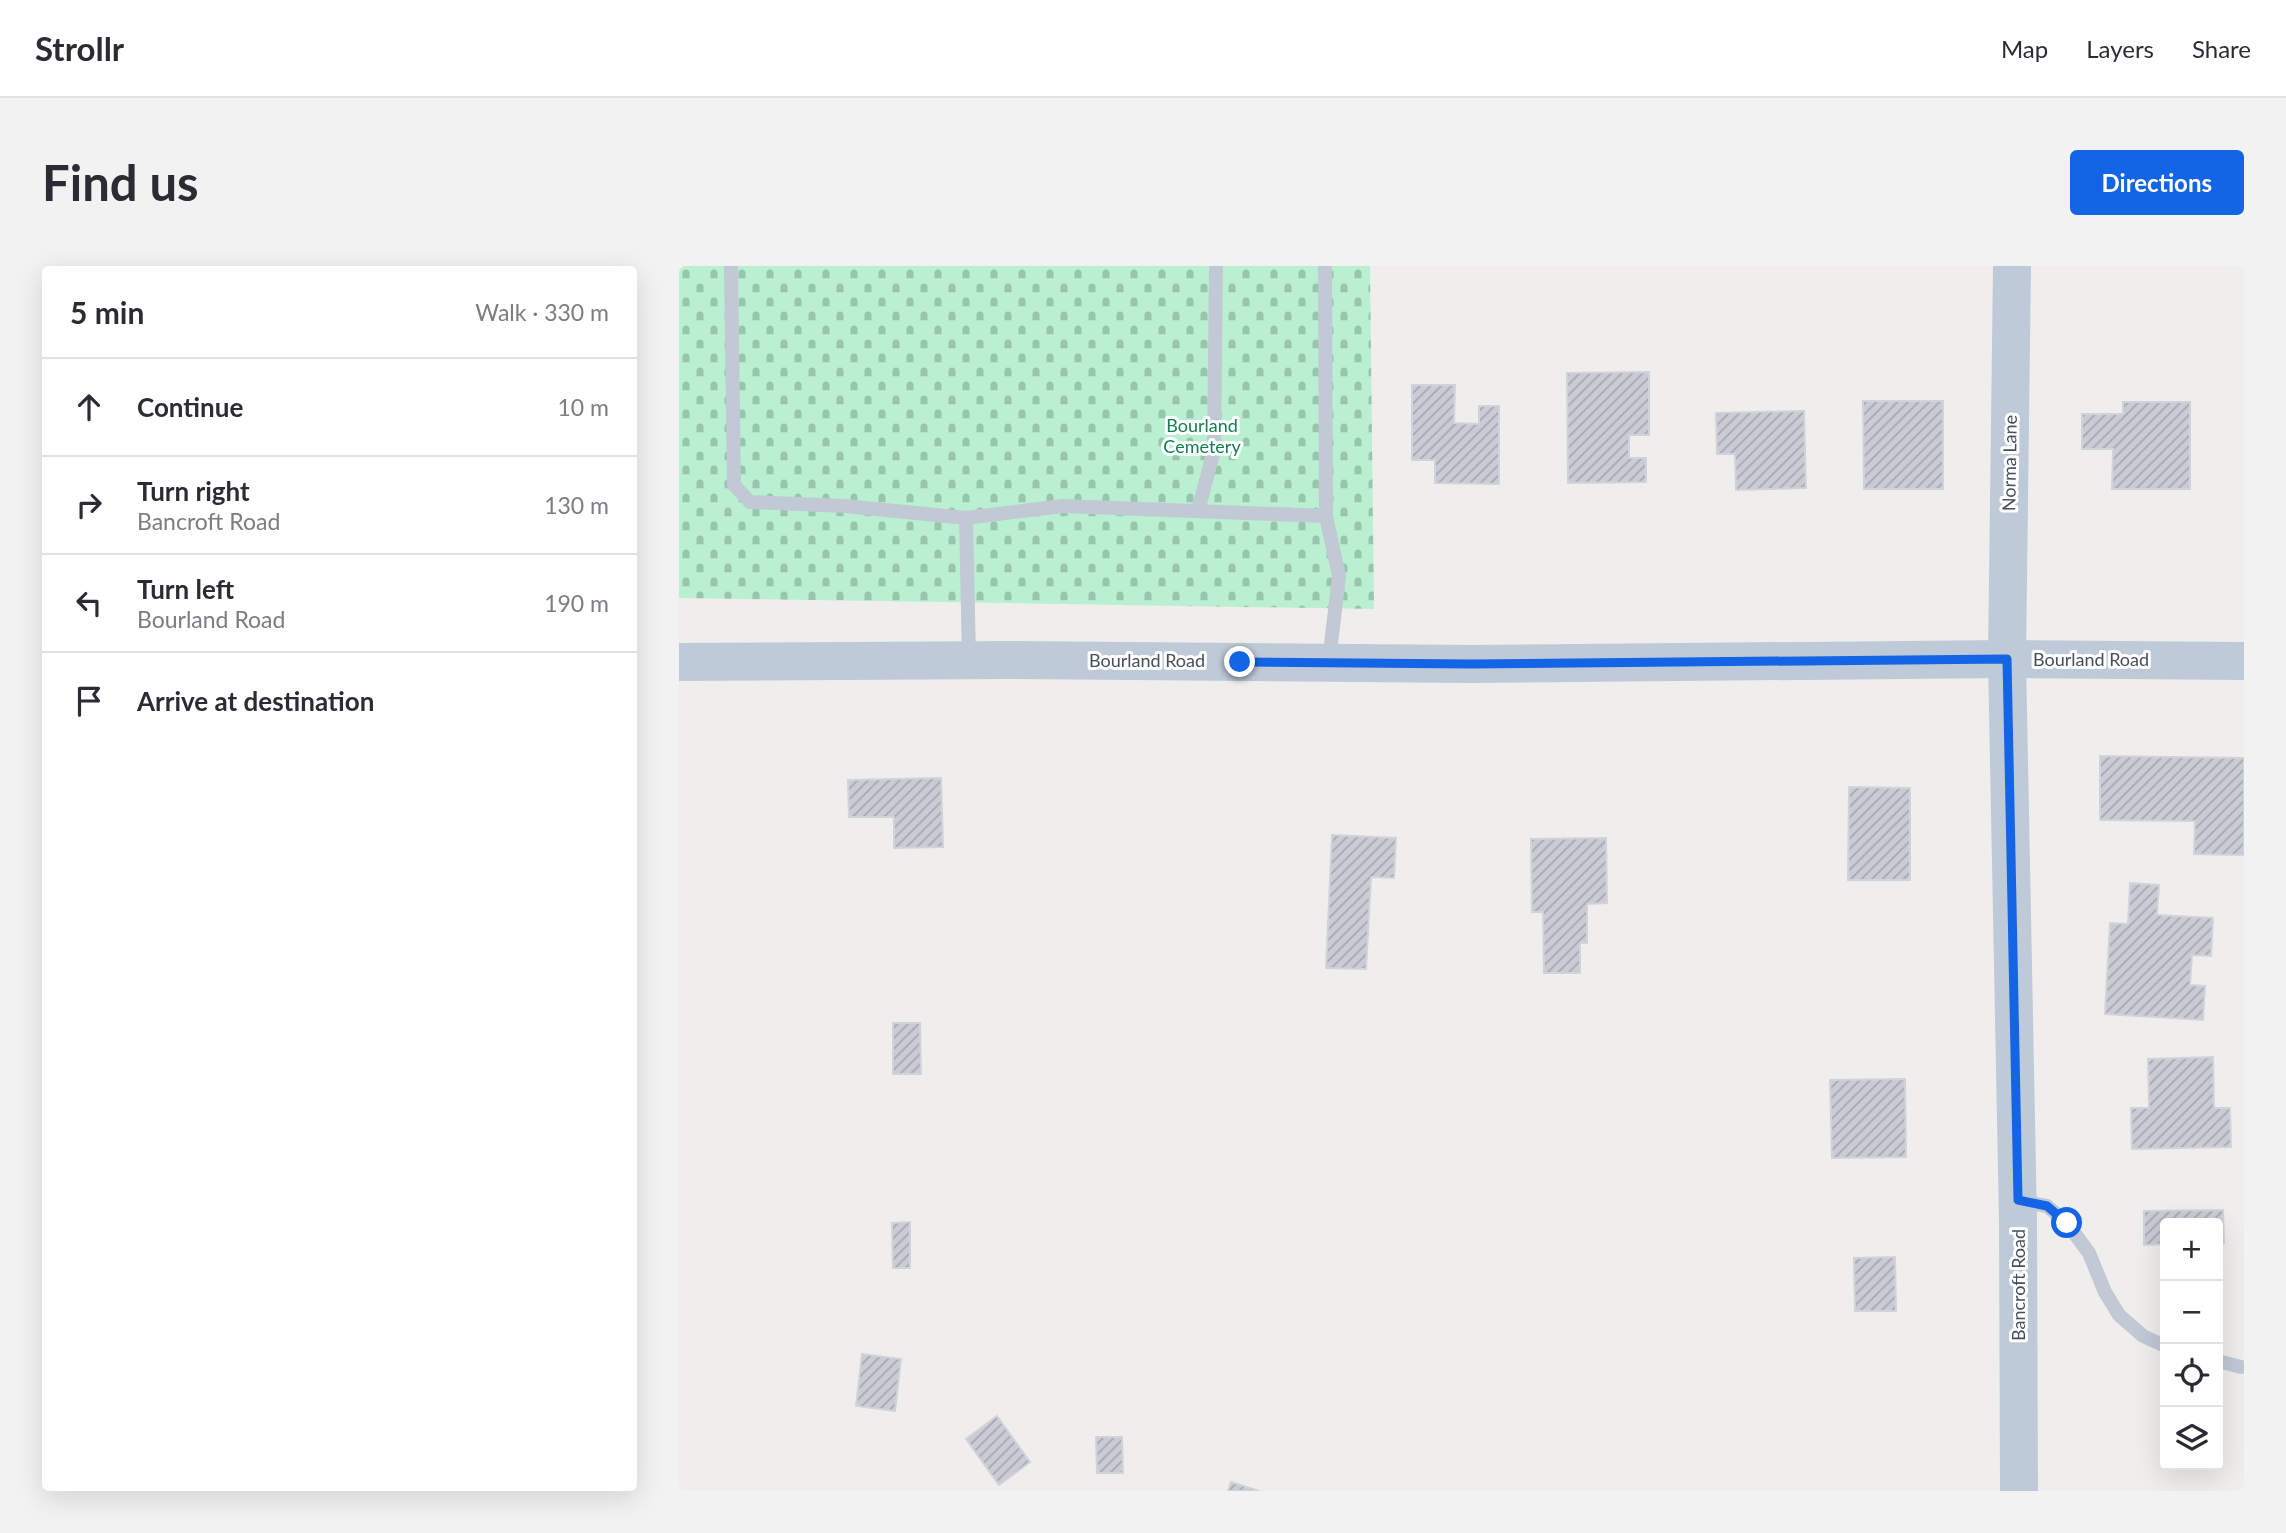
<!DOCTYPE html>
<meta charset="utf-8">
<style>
body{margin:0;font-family:Lato,sans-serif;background:#f2f2f3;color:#2b2b33}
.controls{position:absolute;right:21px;bottom:21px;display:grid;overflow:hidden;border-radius:7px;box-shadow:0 7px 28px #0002}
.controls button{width:63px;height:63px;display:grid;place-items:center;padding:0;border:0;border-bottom:2px solid #e1e1e2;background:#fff;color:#2b2b33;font:35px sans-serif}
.stop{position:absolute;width:21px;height:21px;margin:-16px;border:5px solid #1365e5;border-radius:50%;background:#fff}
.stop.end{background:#1365e5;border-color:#fff;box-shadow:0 2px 7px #0008}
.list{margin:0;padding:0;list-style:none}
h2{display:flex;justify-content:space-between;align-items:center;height:91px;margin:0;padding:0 28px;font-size:30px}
h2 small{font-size:23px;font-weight:400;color:#7c7c81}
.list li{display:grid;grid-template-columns:46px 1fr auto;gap:21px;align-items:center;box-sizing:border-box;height:98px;padding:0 28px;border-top:2px solid #e1e1e2}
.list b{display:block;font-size:26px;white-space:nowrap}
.list p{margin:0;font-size:23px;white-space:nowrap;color:#7c7c81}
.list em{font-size:23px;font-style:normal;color:#7c7c81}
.icon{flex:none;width:38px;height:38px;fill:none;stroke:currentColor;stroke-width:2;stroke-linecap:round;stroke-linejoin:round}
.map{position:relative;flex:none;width:1565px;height:1225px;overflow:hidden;border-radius:7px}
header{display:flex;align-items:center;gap:42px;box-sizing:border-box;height:98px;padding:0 35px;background:#fff;border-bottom:2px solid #e1e1e2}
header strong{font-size:33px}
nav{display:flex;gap:38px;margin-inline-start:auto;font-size:24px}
.intro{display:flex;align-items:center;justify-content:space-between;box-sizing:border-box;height:168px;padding:0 42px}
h1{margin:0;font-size:49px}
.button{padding:18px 32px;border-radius:7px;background:#1365e5;color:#fff;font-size:24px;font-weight:700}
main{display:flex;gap:42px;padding:0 42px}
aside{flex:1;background:#fff;border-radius:7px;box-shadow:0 7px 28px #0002}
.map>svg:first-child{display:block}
.cemetery{fill:url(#cemetery-stones)}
.building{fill:url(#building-hatch);stroke:#d1d3da;stroke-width:2}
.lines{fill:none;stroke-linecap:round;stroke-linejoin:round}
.lane{stroke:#c0c9d4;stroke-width:14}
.secondary{stroke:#bfcad8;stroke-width:38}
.route{stroke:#1365e5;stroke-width:9}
.labels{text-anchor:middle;stroke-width:6;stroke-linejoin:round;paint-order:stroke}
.park-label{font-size:18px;fill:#147f4e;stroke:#fff}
.street-label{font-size:18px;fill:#45505c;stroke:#fff}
</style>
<header>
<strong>Strollr</strong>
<nav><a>Map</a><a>Layers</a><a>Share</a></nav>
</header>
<div class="intro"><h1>Find us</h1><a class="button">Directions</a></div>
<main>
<aside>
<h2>5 min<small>Walk · 330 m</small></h2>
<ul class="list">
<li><svg class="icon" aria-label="ahead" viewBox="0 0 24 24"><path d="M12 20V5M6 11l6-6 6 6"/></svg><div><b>Continue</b></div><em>10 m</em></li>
<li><svg class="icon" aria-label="right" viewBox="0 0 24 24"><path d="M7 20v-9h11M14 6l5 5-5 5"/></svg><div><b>Turn right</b><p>Bancroft Road</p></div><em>130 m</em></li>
<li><svg class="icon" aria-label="left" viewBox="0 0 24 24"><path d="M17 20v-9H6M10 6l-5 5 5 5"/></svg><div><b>Turn left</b><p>Bourland Road</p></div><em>190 m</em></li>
<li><svg class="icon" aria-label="arrive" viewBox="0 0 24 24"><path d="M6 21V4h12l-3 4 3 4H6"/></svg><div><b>Arrive at destination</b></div></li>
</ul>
</aside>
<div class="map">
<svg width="1565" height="1225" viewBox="0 0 1565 1225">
<defs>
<pattern id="cemetery-stones" width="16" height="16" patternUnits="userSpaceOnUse" patternTransform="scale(1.75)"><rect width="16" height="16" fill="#baf0d1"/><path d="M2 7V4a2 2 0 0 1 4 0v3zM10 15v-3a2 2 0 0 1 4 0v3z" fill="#99c5ad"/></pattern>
<pattern id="building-hatch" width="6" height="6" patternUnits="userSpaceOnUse" patternTransform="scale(1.75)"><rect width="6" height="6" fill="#c9ccd4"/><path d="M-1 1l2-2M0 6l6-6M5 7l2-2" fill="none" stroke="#a5a8af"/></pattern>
</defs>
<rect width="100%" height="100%" fill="#f0eeed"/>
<!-- cemetery -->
<polygon class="cemetery" points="0,0 691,0 695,343 0,332"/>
<!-- building -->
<g class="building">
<polygon points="970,106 970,169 950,169 950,192 967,192 967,216 889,217 888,107"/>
<polygon points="733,119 776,119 775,157 800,158 800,140 820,140 820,218 756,217 756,194 733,194"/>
<polygon points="1184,135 1264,135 1264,223 1185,223"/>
<polygon points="1444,136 1511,136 1511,223 1433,223 1434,183 1403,183 1403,148 1444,148"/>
<polygon points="1125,145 1127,222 1057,224 1056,188 1038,188 1037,147"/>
<polygon points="1421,490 1565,492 1565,589 1515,588 1516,555 1421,554"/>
<polygon points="262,512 264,581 215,582 215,551 170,551 169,514"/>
<polygon points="1170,521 1231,522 1231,614 1169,614"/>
<polygon points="653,569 717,572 715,612 692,611 687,703 647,702"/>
<polygon points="927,572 928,637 908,638 908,677 901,677 901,707 865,707 864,646 853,646 852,573"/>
<polygon points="1451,617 1480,619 1478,649 1534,652 1532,690 1513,689 1511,719 1526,720 1524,754 1426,748 1431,657 1449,658"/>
<polygon points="214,757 241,757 242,808 214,808"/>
<polygon points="1534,791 1535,842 1551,842 1552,881 1453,883 1452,842 1470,842 1469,793"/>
<polygon points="1226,813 1227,891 1153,892 1151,814"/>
<polygon points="1544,944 1545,977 1539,977 1539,957 1486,957 1486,978 1465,979 1465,945"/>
<polygon points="231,956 231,1002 214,1002 213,957"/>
<polygon points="1216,991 1217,1045 1176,1045 1175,992"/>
<polygon points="183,1088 222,1093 216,1145 177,1140"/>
<polygon points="318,1150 351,1196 320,1219 287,1173"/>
<polygon points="417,1171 443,1171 444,1207 418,1207"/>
<polygon points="552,1216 580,1225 549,1225"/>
</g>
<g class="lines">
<!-- lane -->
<g class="lane">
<polyline points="52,0 55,219 71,236 166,240 287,252"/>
<polyline points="646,0 647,250"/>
<polyline points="519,245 535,184 537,0"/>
<polyline points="290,393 287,252 384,240 647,250 660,310 650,395"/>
<polyline points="1340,935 1368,940 1388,957 1410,987 1426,1026 1440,1049 1464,1070 1486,1080"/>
<polyline points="1539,1095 1562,1101"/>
</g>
<!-- secondary -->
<g class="secondary">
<polyline points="1333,0 1328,393 1339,956 1340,1225"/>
<polyline points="0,396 328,394 792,398 1328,393 1565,395"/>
</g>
</g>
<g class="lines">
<!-- route -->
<polyline class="route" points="561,396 792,398 1328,393 1339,934 1368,940 1388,957"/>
</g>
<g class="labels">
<!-- park labels -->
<g class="park-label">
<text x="523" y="166">Bourland<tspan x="523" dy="21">Cemetery</tspan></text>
</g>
<!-- street labels -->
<g class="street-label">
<text transform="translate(1331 197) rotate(-89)" y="6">Norma Lane</text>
<text x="1412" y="400">Bourland Road</text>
<text x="468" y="401">Bourland Road</text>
<text transform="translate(1340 1019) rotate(-90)" y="6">Bancroft Road</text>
</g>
</g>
</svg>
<div class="controls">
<button>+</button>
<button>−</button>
<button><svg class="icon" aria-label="locate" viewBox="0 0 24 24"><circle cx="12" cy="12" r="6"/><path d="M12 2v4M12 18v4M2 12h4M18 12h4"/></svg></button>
<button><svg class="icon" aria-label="layers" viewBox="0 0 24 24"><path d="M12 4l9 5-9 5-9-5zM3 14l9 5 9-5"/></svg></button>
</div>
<div class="stop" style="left:1388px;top:957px"></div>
<div class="stop end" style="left:561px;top:396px"></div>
</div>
</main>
